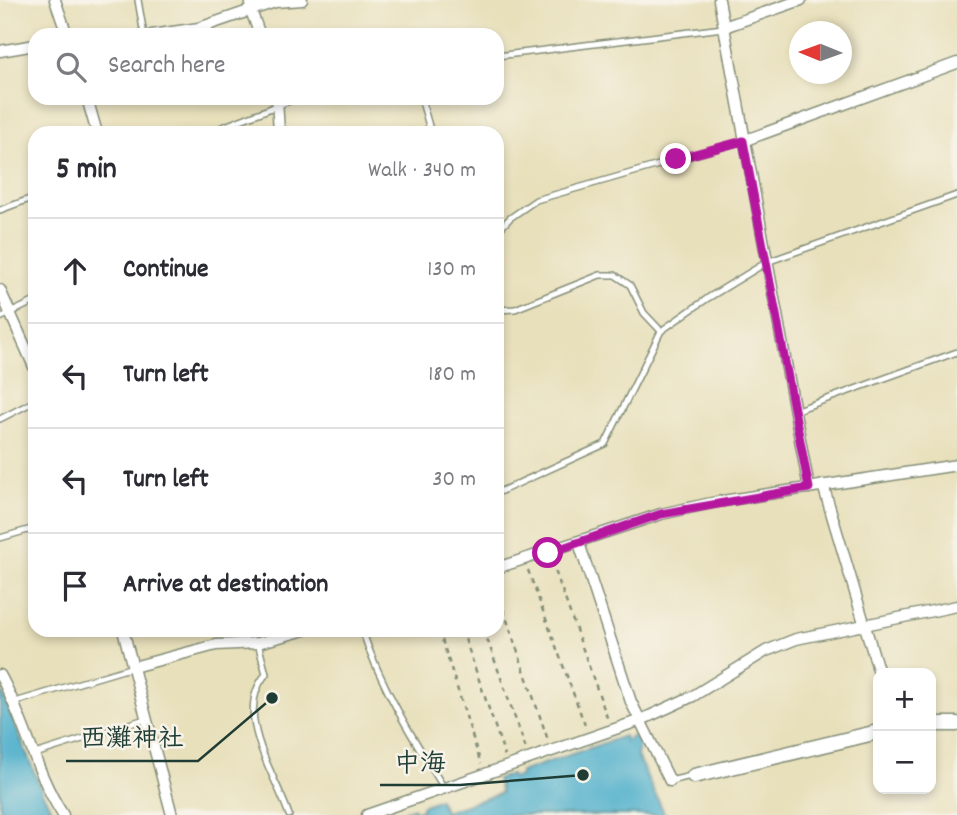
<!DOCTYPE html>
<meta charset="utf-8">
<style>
body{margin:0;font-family:Dekko,"Klee One",sans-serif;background:#f2f2f3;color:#2b2b33}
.controls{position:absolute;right:21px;bottom:21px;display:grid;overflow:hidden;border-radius:14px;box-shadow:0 4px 10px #0003}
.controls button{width:63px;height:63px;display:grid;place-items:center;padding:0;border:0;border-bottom:2px solid #e1e1e2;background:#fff;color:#2b2b33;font:35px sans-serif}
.compass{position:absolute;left:789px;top:21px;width:63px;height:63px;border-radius:50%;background:#fff;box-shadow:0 4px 10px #0003;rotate:271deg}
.stop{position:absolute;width:21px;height:21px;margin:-16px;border:5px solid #b5179e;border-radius:50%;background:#fff}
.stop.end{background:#b5179e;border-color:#fff;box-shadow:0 2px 7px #0008}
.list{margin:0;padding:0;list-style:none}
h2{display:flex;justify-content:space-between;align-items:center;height:91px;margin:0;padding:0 28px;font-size:30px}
h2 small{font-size:23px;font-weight:400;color:#7c7c81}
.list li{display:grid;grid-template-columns:46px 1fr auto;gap:21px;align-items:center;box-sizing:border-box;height:105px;padding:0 28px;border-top:2px solid #e1e1e2}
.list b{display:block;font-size:26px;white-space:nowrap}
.list em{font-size:23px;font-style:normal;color:#7c7c81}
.icon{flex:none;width:38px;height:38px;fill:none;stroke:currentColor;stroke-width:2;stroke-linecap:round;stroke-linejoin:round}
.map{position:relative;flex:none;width:957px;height:815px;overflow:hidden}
.search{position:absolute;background:#fff;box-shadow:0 4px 10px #0003;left:28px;top:28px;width:476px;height:77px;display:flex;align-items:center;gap:18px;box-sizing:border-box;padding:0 24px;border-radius:21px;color:#7c7c81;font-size:26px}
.panel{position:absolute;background:#fff;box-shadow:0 4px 10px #0003;left:28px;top:126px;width:476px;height:511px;border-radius:21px}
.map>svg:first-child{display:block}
.water{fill:#4caecb;stroke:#367680;stroke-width:2}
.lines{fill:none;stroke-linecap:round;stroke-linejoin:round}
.service-casing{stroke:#848e78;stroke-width:8}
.minor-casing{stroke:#848e78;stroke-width:13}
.tertiary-casing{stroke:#848e78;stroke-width:17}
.path{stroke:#848e78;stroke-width:2.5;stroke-dasharray:5 5;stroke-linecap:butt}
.service{stroke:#fff;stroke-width:5}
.minor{stroke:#fff;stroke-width:10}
.tertiary{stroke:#fff;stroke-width:14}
.route{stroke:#b5179e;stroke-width:9}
.leader{fill:none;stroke:#1f3d34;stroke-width:2.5}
.callout-dot{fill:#1f3d34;stroke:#f7f3e8;stroke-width:2.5}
.callout-label{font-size:26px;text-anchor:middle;font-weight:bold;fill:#1f3d34;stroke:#f7f3e8;stroke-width:5;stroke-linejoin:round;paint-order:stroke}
</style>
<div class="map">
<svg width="957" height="815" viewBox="0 0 957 815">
<rect width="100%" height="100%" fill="#f7f3e8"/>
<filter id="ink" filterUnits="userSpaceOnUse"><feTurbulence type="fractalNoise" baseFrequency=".0143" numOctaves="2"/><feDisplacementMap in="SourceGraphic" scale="14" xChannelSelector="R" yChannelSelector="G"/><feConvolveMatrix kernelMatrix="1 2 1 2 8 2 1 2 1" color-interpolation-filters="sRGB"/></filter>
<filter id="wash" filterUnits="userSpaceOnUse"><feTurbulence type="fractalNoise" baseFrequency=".00686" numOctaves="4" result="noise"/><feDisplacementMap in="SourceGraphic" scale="28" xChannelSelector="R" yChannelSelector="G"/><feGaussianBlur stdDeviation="1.57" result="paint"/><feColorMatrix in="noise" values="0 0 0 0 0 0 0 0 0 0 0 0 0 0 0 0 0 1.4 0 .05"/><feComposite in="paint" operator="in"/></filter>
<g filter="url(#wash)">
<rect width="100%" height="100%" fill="#e8e0bb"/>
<!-- water -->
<g class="water">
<polygon points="0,688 43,794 55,815 0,815"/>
<polygon points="624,736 626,742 632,736 640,740 637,756 665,815 393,815 413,808 415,812 422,809 422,806 439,799 445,812 501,793 497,779 511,775 512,778 520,776 520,772"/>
</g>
</g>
<g filter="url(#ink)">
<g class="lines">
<!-- service casing -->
<g class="service-casing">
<g id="service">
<polyline points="138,0 144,35"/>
<polyline points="497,56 723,28"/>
<polyline points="421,98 431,133"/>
<polyline points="207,133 297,98"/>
<polyline points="0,210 35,197"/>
<polyline points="497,232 510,218 536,200 743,141"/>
<polyline points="497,310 515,309 600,275 615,275 630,285 644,313 661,331"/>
<polyline points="0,318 35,301"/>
<polyline points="797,410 957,352"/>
<polyline points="0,419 35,401"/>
<polyline points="497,493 605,444 661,331 708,298 767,262 957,195"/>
<polyline points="0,538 35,528"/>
<path d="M362,630C381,687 412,737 444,788"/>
<path d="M258,643L266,674C232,714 275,773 289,815"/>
<polyline points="15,702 133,667"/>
<polyline points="35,754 145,719"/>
<polyline points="670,781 691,776"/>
</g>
</g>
<!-- minor casing -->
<g class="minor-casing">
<g id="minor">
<polyline points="55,0 67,35"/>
<polyline points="252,0 250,8 260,35"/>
<polyline points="719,0 809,488"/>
<polyline points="724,27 801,0"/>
<polyline points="152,35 199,28 275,2 302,0"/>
<polyline points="0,51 35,45"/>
<polyline points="87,98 97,133"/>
<polyline points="277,98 279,133"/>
<polyline points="743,141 957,63"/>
<polyline points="0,290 35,369"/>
<polyline points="823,485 879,673"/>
<polyline points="579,543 631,702 670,781"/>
<polyline points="497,568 661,514 716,502 957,465"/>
<polyline points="123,630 172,815"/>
<polyline points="133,667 216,645 258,643 305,630"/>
<path d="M0,675C25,720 35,772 63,815"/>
<polyline points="367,815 641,720 693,696 766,651 796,639 957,606"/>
</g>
</g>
<!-- tertiary casing -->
<g class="tertiary-casing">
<g id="tertiary">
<polyline points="931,724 957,724"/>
<polyline points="694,776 878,732"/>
</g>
</g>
<!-- path -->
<g class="path">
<polyline points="552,562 608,720"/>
<polyline points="528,570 586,728"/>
<polyline points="497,591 548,740"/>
<polyline points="439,630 481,764"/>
<polyline points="462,630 505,756"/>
<polyline points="484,630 526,749"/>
</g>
<!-- service -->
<use href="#service" class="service"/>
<!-- minor -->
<use href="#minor" class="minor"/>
<!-- tertiary -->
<use href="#tertiary" class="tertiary"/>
</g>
</g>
<g class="lines" filter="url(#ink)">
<!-- route -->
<polyline class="route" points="548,553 661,514 809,488 743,141 676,159"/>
</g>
<!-- callouts -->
<path class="leader" d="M272 698L198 761H66M583 775L460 785H380"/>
<g class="callout-dot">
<circle cx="272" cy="698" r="7"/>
<circle cx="583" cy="775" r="7"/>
</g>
<g class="callout-label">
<text x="132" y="746">西灘神社</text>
<text x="420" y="771">中海</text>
</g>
</svg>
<div class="controls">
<button>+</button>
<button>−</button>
</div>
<svg class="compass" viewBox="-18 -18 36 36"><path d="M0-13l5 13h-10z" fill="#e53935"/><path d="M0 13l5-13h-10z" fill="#7c7c81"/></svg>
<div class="stop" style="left:548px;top:553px"></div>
<div class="stop end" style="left:676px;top:159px"></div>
<div class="search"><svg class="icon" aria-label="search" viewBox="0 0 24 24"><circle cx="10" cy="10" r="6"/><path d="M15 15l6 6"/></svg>Search here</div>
<section class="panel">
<h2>5 min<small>Walk · 340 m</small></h2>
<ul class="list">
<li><svg class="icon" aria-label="ahead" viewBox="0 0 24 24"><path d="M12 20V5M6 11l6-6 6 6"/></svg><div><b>Continue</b></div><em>130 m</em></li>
<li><svg class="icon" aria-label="left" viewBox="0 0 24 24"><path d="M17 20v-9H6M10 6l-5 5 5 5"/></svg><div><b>Turn left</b></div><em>180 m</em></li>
<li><svg class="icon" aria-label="left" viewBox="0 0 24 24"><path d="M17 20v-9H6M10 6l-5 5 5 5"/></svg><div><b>Turn left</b></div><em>30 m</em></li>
<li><svg class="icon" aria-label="arrive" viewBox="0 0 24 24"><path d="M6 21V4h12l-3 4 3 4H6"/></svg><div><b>Arrive at destination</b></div></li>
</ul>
</section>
</div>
